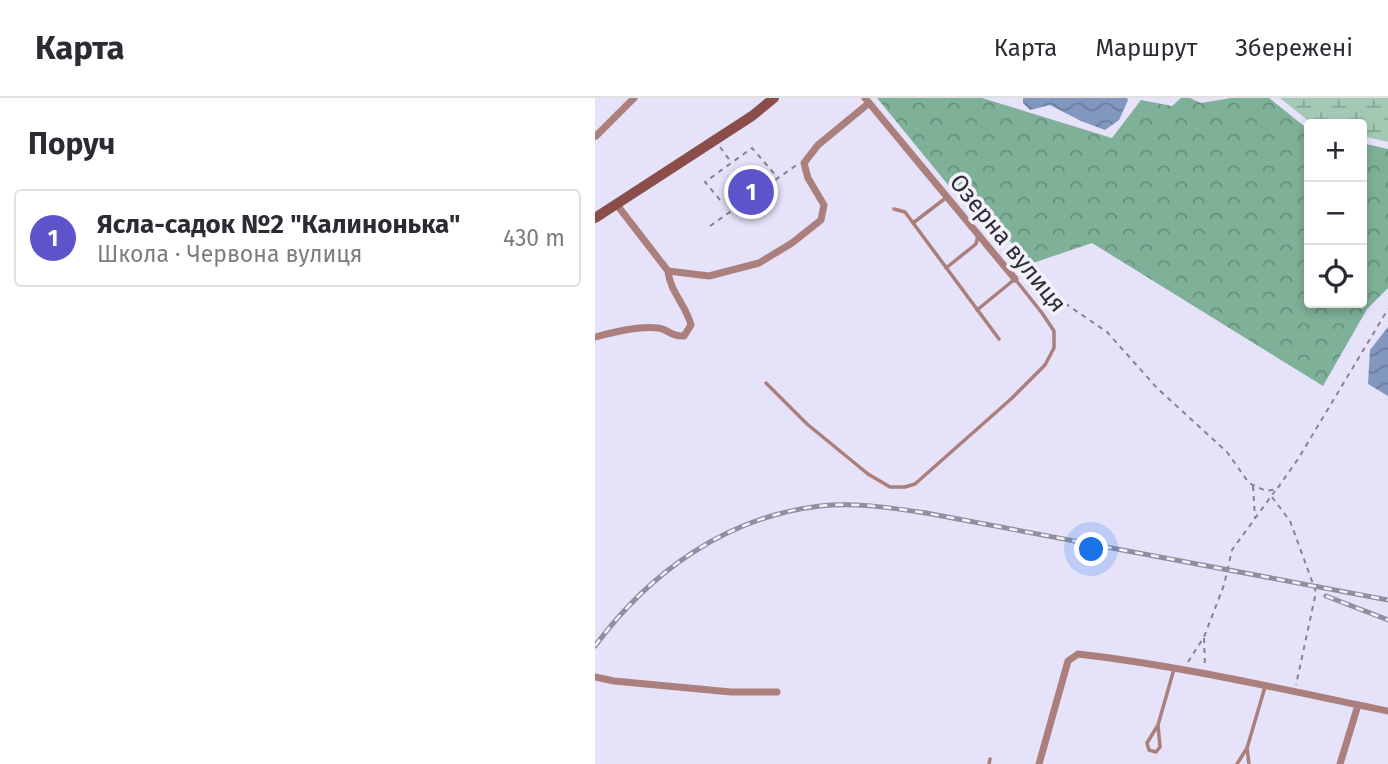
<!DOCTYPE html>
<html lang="uk">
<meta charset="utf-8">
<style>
body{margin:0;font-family:"Fira Sans",sans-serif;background:#f2f2f3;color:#2b2b33}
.controls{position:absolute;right:21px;top:21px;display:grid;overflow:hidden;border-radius:7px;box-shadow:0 4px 10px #0003}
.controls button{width:63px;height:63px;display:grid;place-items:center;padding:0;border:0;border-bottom:2px solid #e1e1e2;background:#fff;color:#2b2b33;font:35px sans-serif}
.you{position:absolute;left:497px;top:452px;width:24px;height:24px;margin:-18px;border:5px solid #fff;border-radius:50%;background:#1a73e8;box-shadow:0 0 0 10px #1a73e833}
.badge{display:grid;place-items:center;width:46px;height:46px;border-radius:50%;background:#5d54cc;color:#fff;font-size:23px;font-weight:700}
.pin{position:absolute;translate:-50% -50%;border:4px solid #fff;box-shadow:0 2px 7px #0006}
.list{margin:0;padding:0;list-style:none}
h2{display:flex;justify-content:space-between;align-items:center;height:91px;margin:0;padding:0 28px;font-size:30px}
h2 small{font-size:23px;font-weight:400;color:#7c7c81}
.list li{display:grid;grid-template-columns:46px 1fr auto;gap:21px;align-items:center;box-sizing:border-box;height:98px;margin:0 14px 14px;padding:0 14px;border:2px solid #e1e1e2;border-radius:7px}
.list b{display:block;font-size:26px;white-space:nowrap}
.list p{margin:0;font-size:23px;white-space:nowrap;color:#7c7c81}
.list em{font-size:23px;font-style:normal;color:#7c7c81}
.icon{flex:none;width:38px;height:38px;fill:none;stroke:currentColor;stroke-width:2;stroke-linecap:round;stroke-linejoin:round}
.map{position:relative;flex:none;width:793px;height:666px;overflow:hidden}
header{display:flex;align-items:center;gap:42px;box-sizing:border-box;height:98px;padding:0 35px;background:#fff;border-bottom:2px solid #e1e1e2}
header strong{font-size:33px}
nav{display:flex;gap:38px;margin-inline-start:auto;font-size:24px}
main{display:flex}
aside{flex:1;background:#fff}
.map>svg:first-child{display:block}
.forest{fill:url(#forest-crowns)}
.wetland{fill:url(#wetland-marsh)}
.water{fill:url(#water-waves)}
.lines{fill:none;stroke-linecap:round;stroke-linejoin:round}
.path{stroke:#858292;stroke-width:2;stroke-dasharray:5 5;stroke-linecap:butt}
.service{stroke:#ab7f7b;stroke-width:3.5}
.minor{stroke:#ab7f7b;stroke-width:7}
.secondary{stroke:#8a4d49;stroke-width:10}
.rail-casing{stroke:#918e9f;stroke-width:5}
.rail{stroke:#f3f2fb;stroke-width:2.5;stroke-dasharray:8;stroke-linecap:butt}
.labels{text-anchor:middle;stroke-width:7;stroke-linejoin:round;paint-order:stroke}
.street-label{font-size:24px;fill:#2e2d36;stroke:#f3f2fb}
</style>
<header>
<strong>Карта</strong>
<nav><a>Карта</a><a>Маршрут</a><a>Збережені</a></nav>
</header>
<main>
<aside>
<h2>Поруч<small></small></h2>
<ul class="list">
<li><span class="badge">1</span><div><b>Ясла-садок №2 &quot;Калинонька&quot;</b><p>Школа · Червона вулиця</p></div><em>430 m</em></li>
</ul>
</aside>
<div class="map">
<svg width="793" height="666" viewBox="0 0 793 666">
<defs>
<pattern id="forest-crowns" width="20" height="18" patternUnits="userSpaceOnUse" patternTransform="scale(1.75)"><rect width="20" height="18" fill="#7fb098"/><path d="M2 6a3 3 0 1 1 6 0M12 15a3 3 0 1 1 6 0" fill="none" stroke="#68907d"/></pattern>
<pattern id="wetland-marsh" width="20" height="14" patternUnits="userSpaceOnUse" patternTransform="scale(1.75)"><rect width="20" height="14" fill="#a3c9b5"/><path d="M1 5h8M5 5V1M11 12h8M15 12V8" fill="none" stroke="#85a494"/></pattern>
<pattern id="water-waves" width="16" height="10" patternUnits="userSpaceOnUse" patternTransform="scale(1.75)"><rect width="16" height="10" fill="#8197be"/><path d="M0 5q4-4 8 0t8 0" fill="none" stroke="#6a7c9b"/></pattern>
</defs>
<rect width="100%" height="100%" fill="#e6e2fa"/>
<!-- forest -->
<polygon class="forest" points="282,0 387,0 517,40 546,2 577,8 586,0 595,0 606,5 636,0 674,0 714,32 714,205 767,205 767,45 793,51 793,190 772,211 728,288 497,145 438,165 399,128 390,132"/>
<!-- wetland -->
<polygon class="wetland" points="685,0 793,0 793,44 767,38 767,26 725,26 715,24"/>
<!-- water -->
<g class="water">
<polygon points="428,0 532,0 533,2 524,22 510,32 486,23 455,7 435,12 428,5"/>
<polygon points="793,229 793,298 773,286 775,252"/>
</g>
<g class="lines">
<!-- path -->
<g class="path">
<polyline points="125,49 136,64"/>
<polyline points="125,102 110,84 157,50 183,80"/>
<polyline points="115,128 203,66"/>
<polyline points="434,188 471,206 512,234 562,290 632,354 654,385 671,393 682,391 703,361 793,211"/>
<polyline points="658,388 660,420"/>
<polyline points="677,399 695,423 721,494 701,587"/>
<polyline points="609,540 610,569"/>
<polyline points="593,564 609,539 629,487 637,452 680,393"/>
</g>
<!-- service -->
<g class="service">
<polyline points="299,111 310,114 404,241"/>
<polyline points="318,125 352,99"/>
<polyline points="351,170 381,146 383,137"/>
<polyline points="171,285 212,326 273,376 295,389 310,389 320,386 416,301 450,267 459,250 459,233 447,215 420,181 382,212"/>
<polyline points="563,627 565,649 561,654 554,652 552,645 563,627 579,571"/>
<polyline points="652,650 654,666"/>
<polyline points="394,666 395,661"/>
<polyline points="642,666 652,650 670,589"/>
</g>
<!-- minor -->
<g class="minor">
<polyline points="270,0 420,181"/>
<polyline points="1,38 39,0"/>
<polyline points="22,107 73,173 114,178 164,165 197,145 226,122 229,107 213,80 209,65 223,47 274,5"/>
<path d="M0,239C20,234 42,228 63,230C73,231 76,239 89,238L96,227C91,207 75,194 73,173"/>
<polyline points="0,579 19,583 136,594 182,594"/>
<path d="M444,666L473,563L483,556C587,568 690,592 793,613"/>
<polyline points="745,666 763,607"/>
</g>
<!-- secondary -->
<polyline class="secondary" points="0,120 157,18 179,0"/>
<!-- rail casing -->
<g class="rail-casing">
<g id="rail">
<polyline points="731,498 793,522"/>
<path d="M0,548C55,474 131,419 225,408C260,404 297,410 331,415L793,502"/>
</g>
</g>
<!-- rail -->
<use href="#rail" class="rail"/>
</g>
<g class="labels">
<!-- street labels -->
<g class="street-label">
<text transform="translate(413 145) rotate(51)" y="8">Озерна вулиця</text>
</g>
</g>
</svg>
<div class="controls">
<button>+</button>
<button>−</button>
<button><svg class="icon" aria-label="locate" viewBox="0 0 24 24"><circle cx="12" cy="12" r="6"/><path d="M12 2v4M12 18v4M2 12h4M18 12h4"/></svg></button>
</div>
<div class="you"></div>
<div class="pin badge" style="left:156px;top:94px">1</div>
</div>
</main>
